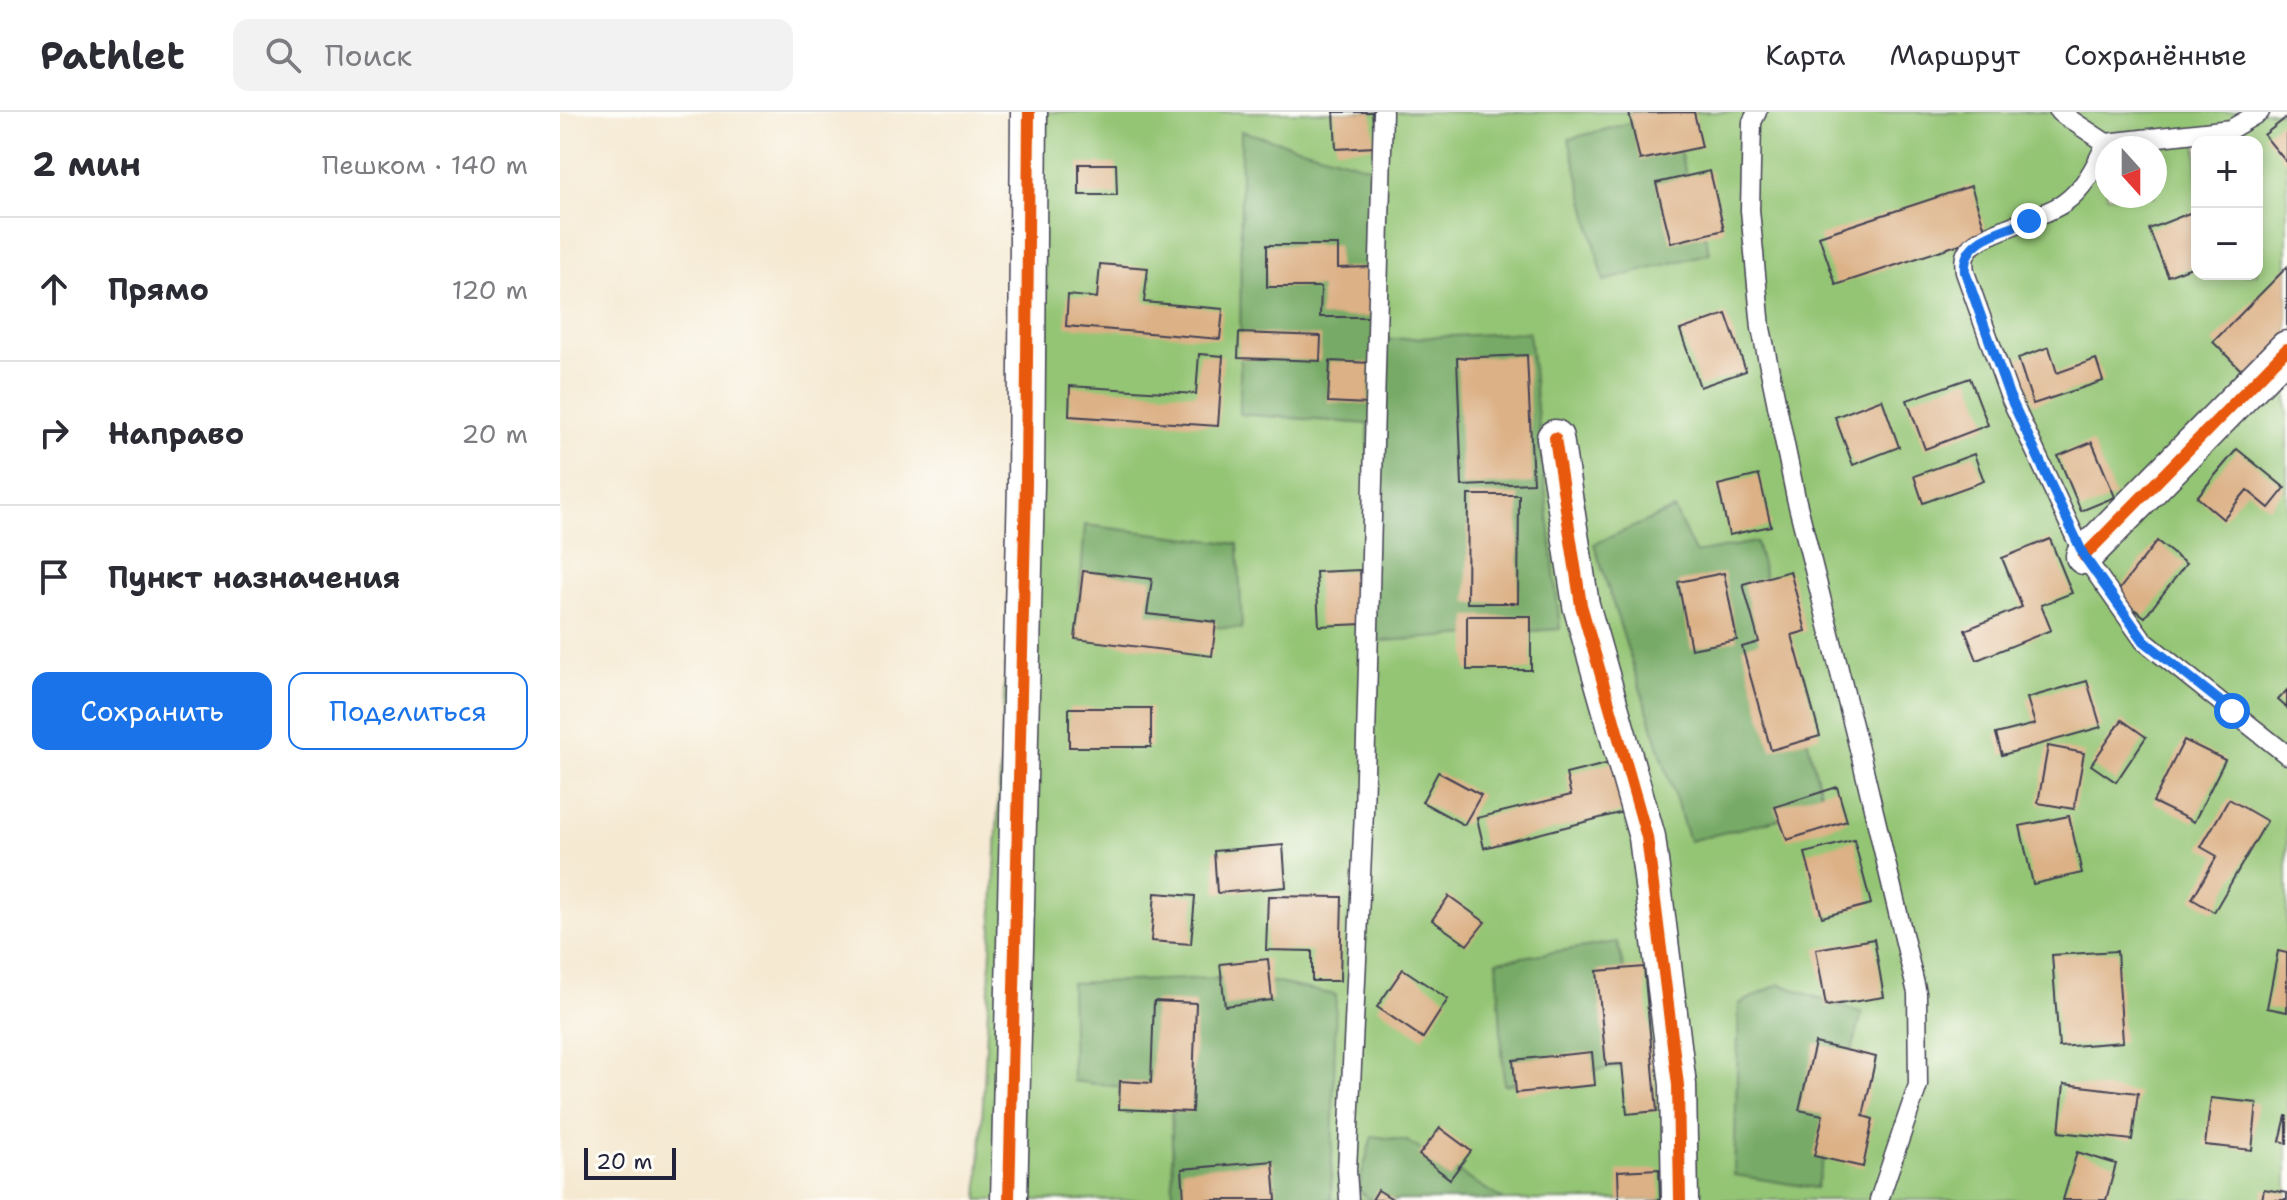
<!DOCTYPE html>
<html lang="ru">
<meta charset="utf-8">
<style>
body{margin:0;font-family:"Shantell Sans",sans-serif;background:#f2f2f3;color:#2b2b33}
.controls{position:absolute;right:24px;top:24px;display:grid;overflow:hidden;border-radius:16px;box-shadow:0 4px 12px #0003}
.controls button{width:72px;height:72px;display:grid;place-items:center;padding:0;border:0;border-bottom:2px solid #e1e1e2;background:#fff;color:#2b2b33;font:40px sans-serif}
.compass{position:absolute;left:1535px;top:24px;width:72px;height:72px;border-radius:50%;background:#fff;box-shadow:0 4px 12px #0003;rotate:159deg}
.scale{position:absolute;left:24px;bottom:20px;width:92px;box-sizing:border-box;padding-left:8px;border:4px solid #22223b;border-top:0;font-size:22px;line-height:28px;white-space:nowrap;color:#22223b;-webkit-text-stroke:6px #fdfcf7;paint-order:stroke}
.stop{position:absolute;width:24px;height:24px;margin:-18px;border:6px solid #1a73e8;border-radius:50%;background:#fff}
.stop.end{background:#1a73e8;border-color:#fff;box-shadow:0 2px 8px #0008}
.list{margin:0;padding:0;list-style:none}
h2{display:flex;justify-content:space-between;align-items:center;height:104px;margin:0;padding:0 32px;font-size:34px}
h2 small{font-size:26px;font-weight:400;color:#7c7c81}
.list li{display:grid;grid-template-columns:52px 1fr auto;gap:24px;align-items:center;box-sizing:border-box;height:144px;padding:0 32px;border-top:2px solid #e1e1e2}
.list b{display:block;font-size:30px;white-space:nowrap}
.list em{font-size:26px;font-style:normal;color:#7c7c81}
.actions{display:flex;gap:16px;padding:24px 32px}
.actions a{flex:1;padding:18px 0;border:2px solid #1a73e8;border-radius:16px;text-align:center;font-size:28px;color:#1a73e8}
.actions .main{background:#1a73e8;color:#fff}
.icon{flex:none;width:44px;height:44px;fill:none;stroke:currentColor;stroke-width:2;stroke-linecap:round;stroke-linejoin:round}
.map{position:relative;flex:none;width:1727px;height:1088px;overflow:hidden}
header{display:flex;align-items:center;gap:48px;box-sizing:border-box;height:112px;padding:0 40px;background:#fff;border-bottom:2px solid #e1e1e2}
header strong{font-size:38px}
nav{display:flex;gap:44px;margin-inline-start:auto;font-size:28px}
.search{width:560px;height:72px;background:#f2f2f3;display:flex;align-items:center;gap:20px;box-sizing:border-box;padding:0 28px;border-radius:16px;color:#7c7c81;font-size:30px}
main{display:flex}
aside{flex:1;background:#fff}
.map>svg:first-child{display:block}
.green{fill:#94c574;stroke:#5b7458;stroke-width:2;fill-rule:evenodd}
.forest{fill:#7a6;stroke:#4c6650;stroke-width:2}
.building{fill:#dcb186}
.lines{fill:none;stroke-linecap:round;stroke-linejoin:round}
.lane-casing{stroke:#424052;stroke-width:21}
.street-casing{stroke:#424052;stroke-width:39}
.lane{stroke:#fff;stroke-width:18}
.street{stroke:#fff;stroke-width:36}
.cycleway-casing{stroke:#fdfcf7;stroke-width:17}
.cycleway{stroke:#e8590c;stroke-width:12}
.route{stroke:#1a73e8;stroke-width:10}
</style>
<header>
<strong>Pathlet</strong>
<div class="search"><svg class="icon" aria-label="search" viewBox="0 0 24 24"><circle cx="10" cy="10" r="6"/><path d="M15 15l6 6"/></svg>Поиск</div>
<nav><a>Карта</a><a>Маршрут</a><a>Сохранённые</a></nav>
</header>
<main>
<aside>
<h2>2 мин<small>Пешком · 140 m</small></h2>
<ul class="list">
<li><svg class="icon" aria-label="ahead" viewBox="0 0 24 24"><path d="M12 20V5M6 11l6-6 6 6"/></svg><div><b>Прямо</b></div><em>120 m</em></li>
<li><svg class="icon" aria-label="right" viewBox="0 0 24 24"><path d="M7 20v-9h11M14 6l5 5-5 5"/></svg><div><b>Направо</b></div><em>20 m</em></li>
<li><svg class="icon" aria-label="arrive" viewBox="0 0 24 24"><path d="M6 21V4h12l-3 4 3 4H6"/></svg><div><b>Пункт назначения</b></div></li>
</ul>
<div class="actions"><a class="main">Сохранить</a><a>Поделиться</a></div>
</aside>
<div class="map">
<svg width="1727" height="1088" viewBox="0 0 1727 1088">
<rect width="100%" height="100%" fill="#fdfcf7"/>
<filter id="ink" filterUnits="userSpaceOnUse"><feTurbulence type="fractalNoise" baseFrequency=".0125" numOctaves="2"/><feDisplacementMap in="SourceGraphic" scale="16" xChannelSelector="R" yChannelSelector="G"/><feConvolveMatrix kernelMatrix="1 2 1 2 8 2 1 2 1" color-interpolation-filters="sRGB"/></filter>
<filter id="wash" filterUnits="userSpaceOnUse"><feTurbulence type="fractalNoise" baseFrequency=".006" numOctaves="4" result="noise"/><feDisplacementMap in="SourceGraphic" scale="32" xChannelSelector="R" yChannelSelector="G"/><feGaussianBlur stdDeviation="1.8" result="paint"/><feColorMatrix in="noise" values="0 0 0 0 0 0 0 0 0 0 0 0 0 0 0 0 0 1.4 0 .05"/><feComposite in="paint" operator="in"/></filter>
<g filter="url(#wash)">
<rect width="100%" height="100%" fill="#f5e9d2"/>
<!-- green -->
<path class="green" d="M474,0H1727V1088H418ZM1637,30H1697V162H1637ZM1547,36H1595V84H1547Z"/>
<!-- forest -->
<g class="forest">
<polygon points="1108,1 1150,141 1044,169 1009,27"/>
<polygon points="681,19 817,57 817,228 969,220 1000,517 809,530 808,312 680,302"/>
<polygon points="1114,397 1135,441 1196,430 1265,696 1129,729 1034,432"/>
<polygon points="525,413 678,432 682,517 518,504"/>
<polygon points="1057,830 1087,950 944,973 937,849"/>
<polygon points="689,865 776,883 771,1088 674,1088 613,1084 611,981 513,969 511,871"/>
<polygon points="1219,872 1302,901 1256,1076 1174,1063 1179,892"/>
<polygon points="812,1024 847,1029 944,1088 811,1088 798,1078"/>
</g>
<g id="blocks">
<!-- building -->
<g class="building">
<polygon points="774,0 812,0 815,35 776,37"/>
<polygon points="1134,0 1142,35 1080,48 1069,1"/>
<polygon points="1727,5 1727,51 1704,23"/>
<polygon points="519,52 556,52 557,83 519,83"/>
<polygon points="1150,59 1164,118 1111,131 1096,71"/>
<polygon points="1411,74 1427,123 1276,173 1259,124"/>
<polygon points="1637,98 1637,153 1608,164 1589,117"/>
<polygon points="707,133 778,133 778,156 810,155 809,205 760,205 761,175 707,175"/>
<polygon points="540,152 588,156 584,190 663,197 660,227 506,214 508,183 537,186"/>
<polygon points="1727,155 1727,228 1689,266 1653,230"/>
<polygon points="1166,202 1186,259 1140,275 1120,218"/>
<polygon points="679,221 761,224 760,249 678,246"/>
<polygon points="1489,235 1497,261 1536,247 1543,269 1473,292 1458,246"/>
<polygon points="639,242 663,244 658,314 509,304 510,274 636,282"/>
<polygon points="967,243 973,371 902,374 897,246"/>
<polygon points="770,249 811,251 808,292 768,290"/>
<polygon points="1410,266 1428,313 1365,337 1347,288"/>
<polygon points="1322,287 1339,335 1293,353 1275,305"/>
<polygon points="1532,330 1555,385 1521,399 1498,344"/>
<polygon points="1677,337 1725,376 1709,396 1687,378 1663,407 1637,385"/>
<polygon points="1414,342 1424,369 1363,391 1354,364"/>
<polygon points="1199,363 1211,414 1169,423 1158,373"/>
<polygon points="908,383 959,383 958,491 907,491"/>
<polygon points="1490,427 1512,481 1481,493 1491,518 1417,548 1405,518 1462,495 1442,446"/>
<polygon points="1597,429 1626,452 1585,505 1555,483"/>
<polygon points="800,458 803,512 759,514 756,460"/>
<polygon points="523,459 592,467 587,502 656,510 652,544 515,527"/>
<polygon points="1230,459 1246,519 1232,523 1260,624 1211,638 1182,535 1199,530 1183,472"/>
<polygon points="1164,461 1177,528 1131,537 1118,470"/>
<rect x="907" y="504" width="64" height="54"/>
<polygon points="1527,569 1541,615 1442,643 1436,622 1475,612 1467,586"/>
<polygon points="1727,578 1727,596 1718,588"/>
<rect x="509" y="596" width="82" height="39"/>
<polygon points="1562,608 1586,625 1556,670 1531,653"/>
<polygon points="1624,628 1665,648 1634,710 1593,690"/>
<polygon points="1488,634 1524,641 1514,697 1478,691"/>
<polygon points="1054,650 1067,699 924,736 917,706 1011,683 1006,662"/>
<polygon points="878,660 921,683 904,713 862,690"/>
<polygon points="1277,675 1287,709 1227,728 1215,695"/>
<polygon points="1669,687 1707,709 1654,800 1632,787 1657,744 1641,735"/>
<polygon points="1509,704 1522,761 1473,772 1460,714"/>
<polygon points="1294,728 1311,792 1262,805 1245,741"/>
<polygon points="723,733 726,775 657,781 654,739"/>
<polygon points="595,781 635,784 631,832 591,829"/>
<polygon points="708,784 782,785 780,869 752,869 752,839 706,838"/>
<polygon points="889,784 925,810 907,833 872,808"/>
<polygon points="1314,827 1324,885 1266,894 1256,837"/>
<polygon points="1557,839 1563,930 1499,935 1492,843"/>
<polygon points="1718,839 1727,841 1727,900 1707,896"/>
<polygon points="708,847 712,888 665,894 660,852"/>
<polygon points="1084,855 1097,999 1067,1002 1062,952 1046,953 1037,859"/>
<polygon points="843,857 888,887 863,926 817,895"/>
<polygon points="594,889 636,891 632,1000 559,997 560,969 591,971"/>
<polygon points="1255,931 1316,945 1303,1004 1313,1007 1303,1055 1254,1044 1263,1003 1239,998"/>
<polygon points="1032,940 1035,973 956,981 953,948"/>
<polygon points="1504,972 1578,981 1572,1028 1499,1020"/>
<polygon points="1651,986 1697,991 1692,1038 1645,1033"/>
<polygon points="1726,1004 1727,1004 1727,1031 1720,1029"/>
<polygon points="880,1016 911,1039 890,1067 859,1043"/>
<polygon points="1517,1040 1556,1052 1546,1088 1503,1088"/>
<polygon points="713,1049 716,1088 624,1088 622,1057"/>
<polygon points="1099,1057 1100,1088 1059,1088 1058,1059"/>
<polygon points="1704,1077 1727,1081 1727,1088 1702,1088"/>
<polygon points="818,1078 834,1088 812,1088"/>
</g>
</g>
</g>
<g filter="url(#ink)">
<use href="#blocks" fill-opacity="0" stroke="#424052" stroke-width="2"/>
<g class="lines">
<!-- lane casing -->
<g class="lane-casing">
<g id="lane">
<polyline points="1197,0 1192,10 1190,98 1201,216 1236,386 1301,645 1357,881 1358,973 1319,1088"/>
<polyline points="1499,0 1546,31 1671,17 1700,0"/>
<path d="M1546,31C1536,53 1525,76 1504,91C1482,106 1423,120 1409,137C1403,144 1404,152 1405,160L1449,283L1524,444L1584,529L1727,643"/>
<polyline points="789,1088 787,1058 804,700 823,0"/>
</g>
</g>
<!-- street casing -->
<g class="street-casing">
<g id="street">
<polyline points="995,326 1021,493 1087,725 1118,973 1120,1088"/>
<polyline points="1524,444 1727,237"/>
<polyline points="449,1088 466,372 469,0"/>
</g>
</g>
<!-- lane -->
<use href="#lane" class="lane"/>
<!-- street -->
<use href="#street" class="street"/>
<!-- cycleway casing -->
<g class="cycleway-casing">
<g id="cycleway">
<polyline points="995,326 1021,493 1087,725 1118,973 1120,1088"/>
<polyline points="1524,444 1727,237"/>
<polyline points="449,1088 466,372 469,0"/>
</g>
</g>
<!-- cycleway -->
<use href="#cycleway" class="cycleway"/>
</g>
</g>
<g class="lines" filter="url(#ink)">
<!-- route -->
<path class="route" d="M1469,109C1443,119 1401,126 1405,160L1449,283L1524,444L1584,529L1672,599"/>
</g>
</svg>
<div class="controls">
<button>+</button>
<button>−</button>
</div>
<svg class="compass" viewBox="-18 -18 36 36"><path d="M0-13l5 13h-10z" fill="#e53935"/><path d="M0 13l5-13h-10z" fill="#7c7c81"/></svg>
<div class="scale">20 m</div>
<div class="stop" style="left:1672px;top:599px"></div>
<div class="stop end" style="left:1469px;top:109px"></div>
</div>
</main>
